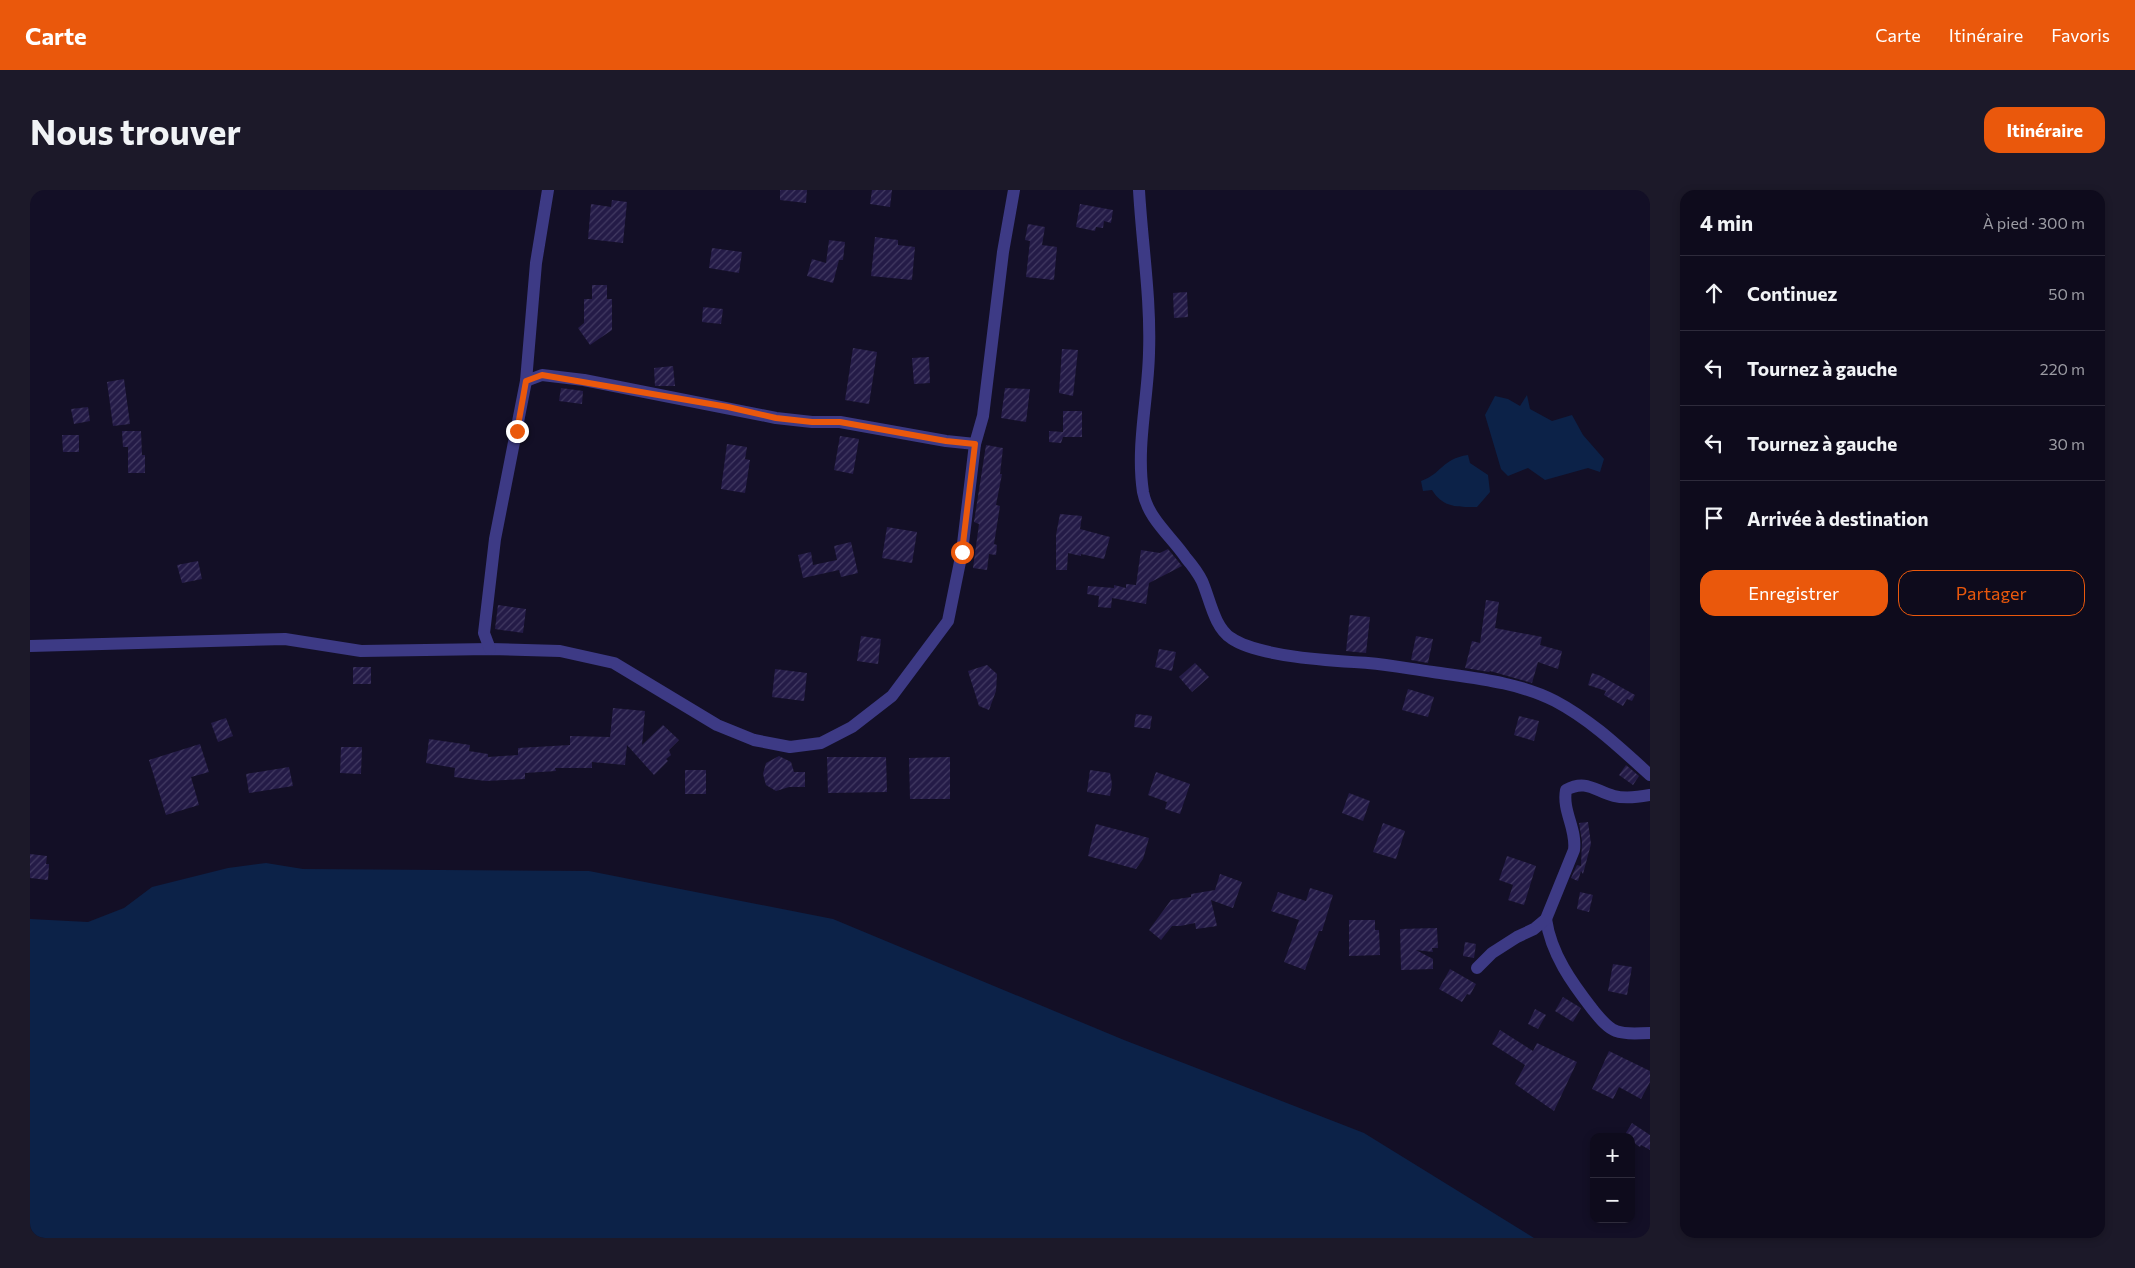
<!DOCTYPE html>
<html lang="fr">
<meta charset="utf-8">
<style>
body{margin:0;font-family:Commissioner,sans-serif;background:#1c1929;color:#f1f3f6}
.controls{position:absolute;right:15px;bottom:15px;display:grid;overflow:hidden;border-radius:10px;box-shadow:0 2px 8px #0003}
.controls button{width:45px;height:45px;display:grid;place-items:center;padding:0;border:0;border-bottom:1px solid #2e2b3b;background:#0e0b1c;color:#f1f3f6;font:25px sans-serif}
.stop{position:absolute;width:15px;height:15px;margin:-11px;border:4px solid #ea580c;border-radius:50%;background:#fff}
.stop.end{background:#ea580c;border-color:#fff;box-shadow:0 1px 5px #0008}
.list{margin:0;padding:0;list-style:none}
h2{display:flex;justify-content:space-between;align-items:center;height:65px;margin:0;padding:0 20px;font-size:21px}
h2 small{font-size:16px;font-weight:400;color:#9b9ba3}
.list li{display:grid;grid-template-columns:32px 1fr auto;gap:15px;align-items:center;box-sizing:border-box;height:75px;padding:0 20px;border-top:1px solid #2e2b3b}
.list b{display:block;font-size:19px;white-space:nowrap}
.list em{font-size:16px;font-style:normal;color:#9b9ba3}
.actions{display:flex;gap:10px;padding:15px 20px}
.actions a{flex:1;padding:11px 0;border:1px solid #ea580c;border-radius:15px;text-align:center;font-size:18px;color:#ea580c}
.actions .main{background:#ea580c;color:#fff}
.icon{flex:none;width:28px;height:28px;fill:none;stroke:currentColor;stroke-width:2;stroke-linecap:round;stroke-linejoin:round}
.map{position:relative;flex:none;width:1620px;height:1048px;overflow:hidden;border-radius:15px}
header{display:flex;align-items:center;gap:30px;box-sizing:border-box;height:70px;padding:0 25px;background:#ea580c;color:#fff}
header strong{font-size:24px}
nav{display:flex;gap:28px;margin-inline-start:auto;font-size:18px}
.intro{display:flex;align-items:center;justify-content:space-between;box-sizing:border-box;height:120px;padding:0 30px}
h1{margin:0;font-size:35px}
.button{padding:12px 22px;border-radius:15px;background:#ea580c;color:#fff;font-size:18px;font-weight:700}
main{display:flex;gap:30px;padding:0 30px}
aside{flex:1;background:#0e0b1c;border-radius:15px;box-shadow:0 2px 8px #0003}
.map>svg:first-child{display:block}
.water{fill:#0c2248}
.building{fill:url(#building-hatch)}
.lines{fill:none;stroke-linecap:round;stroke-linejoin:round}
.minor{stroke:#3d3a85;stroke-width:12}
.route{stroke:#ea580c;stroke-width:6}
</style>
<header>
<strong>Carte</strong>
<nav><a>Carte</a><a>Itinéraire</a><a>Favoris</a></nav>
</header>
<div class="intro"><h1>Nous trouver</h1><a class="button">Itinéraire</a></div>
<main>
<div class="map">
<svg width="1620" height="1048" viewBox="0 0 1620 1048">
<defs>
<pattern id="building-hatch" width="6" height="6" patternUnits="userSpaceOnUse" patternTransform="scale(1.25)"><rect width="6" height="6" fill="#241b47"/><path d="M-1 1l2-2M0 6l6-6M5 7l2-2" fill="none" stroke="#433b63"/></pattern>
</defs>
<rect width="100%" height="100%" fill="#130f26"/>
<!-- water -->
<g class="water">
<polygon points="1497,205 1500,219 1522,231 1542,225 1553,245 1574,269 1570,282 1558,278 1515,290 1498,278 1478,286 1471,279 1455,225 1465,206 1478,209 1490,216"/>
<path d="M1438,265L1440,273L1458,285L1460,302L1447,317C1428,317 1413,318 1402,300L1393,301L1391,291C1412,284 1411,269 1438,265Z"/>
<polygon points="236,673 273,679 559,681 803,729 1094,850 1334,943 1504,1048 0,1048 0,729 58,732 94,718 122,697 198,678"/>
</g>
<!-- building -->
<g class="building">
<polygon points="750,0 777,0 776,13 750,10"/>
<polygon points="842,0 862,0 860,17 840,14"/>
<polygon points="582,10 597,12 593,53 558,49 561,14 581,17"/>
<polygon points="1050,14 1083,20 1081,33 1074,31 1073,38 1066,37 1065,41 1046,37"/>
<polygon points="998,34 1015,37 1012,55 1027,57 1024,90 996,87 1000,51 995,50"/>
<polygon points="845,47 868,50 868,55 885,57 882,90 841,86"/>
<polygon points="799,50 815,52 813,70 809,70 803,93 777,86 782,69 796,73"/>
<polygon points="682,58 712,62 709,83 679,78"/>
<polygon points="562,95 577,95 577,109 582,109 582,140 560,155 548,138 554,133 554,109 562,109"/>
<polygon points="1157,102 1158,127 1144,128 1143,103"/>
<polygon points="673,117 693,119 691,134 672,132"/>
<polygon points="823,158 847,162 839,214 815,210"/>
<polygon points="1032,159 1048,160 1043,206 1029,203"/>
<polygon points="899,167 900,193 884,194 882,168"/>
<polygon points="643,176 645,196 625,196 624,178"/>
<polygon points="94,189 100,234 83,236 77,192"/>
<polygon points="531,198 553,201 552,214 529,211"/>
<polygon points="975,198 1000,199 996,232 971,228"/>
<polygon points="58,217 60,231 44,234 41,219"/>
<polygon points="1033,221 1052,221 1052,247 1033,247 1031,253 1019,252 1019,241 1033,242"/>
<polygon points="92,241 111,241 112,265 115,265 115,283 98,283 98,257 93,257"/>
<polygon points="32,245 49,245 49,262 33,262"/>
<polygon points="810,246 829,249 823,284 804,280"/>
<polygon points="697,254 717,257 715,269 720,270 715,303 691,299"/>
<polygon points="956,255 973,258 970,284 972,284 966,315 970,316 964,354 967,355 966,365 959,364 957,380 943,378 949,334 944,332"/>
<polygon points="1030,324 1052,326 1050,339 1080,347 1074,369 1051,364 1051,366 1038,363 1037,380 1026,380 1026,345"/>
<polygon points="857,337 887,342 882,373 852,368"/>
<polygon points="821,352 828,383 811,387 809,380 773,388 768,365 781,362 783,375 807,370 804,356"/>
<polygon points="1138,359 1152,376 1119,393 1116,414 1082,408 1081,418 1068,417 1069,406 1057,404 1058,396 1084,398 1084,395 1096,398 1096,394 1106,395 1111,360 1130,363"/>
<polygon points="168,371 172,389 152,393 147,375"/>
<polygon points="1456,410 1469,412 1465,438 1512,447 1510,455 1532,461 1528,479 1508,472 1502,493 1460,481 1459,482 1435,478 1442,451 1450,453"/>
<polygon points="468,415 496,419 493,443 465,439"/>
<polygon points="1320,425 1340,427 1336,463 1316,461"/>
<polygon points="831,446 851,449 848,474 827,471"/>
<polygon points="1386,446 1403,449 1398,473 1381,470"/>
<polygon points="1129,459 1146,462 1142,481 1125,477"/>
<polygon points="1165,473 1179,487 1162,502 1149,487"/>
<polygon points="957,475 967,484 966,501 959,520 949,516 938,481"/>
<rect x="323" y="477" width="18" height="17"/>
<polygon points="745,479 777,483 774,511 742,507"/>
<polygon points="1562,483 1571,486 1605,505 1602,511 1597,509 1593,516 1574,505 1576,501 1558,495"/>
<polygon points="1378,499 1404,507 1398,527 1372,520"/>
<polygon points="583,518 615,521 612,555 633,535 649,550 639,560 641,565 636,569 638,571 624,585 597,555 595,575 562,572 562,578 525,578 526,581 495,583 495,589 456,591 424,587 425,578 396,573 399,549 440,555 439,561 458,564 458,567 488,565 488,558 540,555 540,546 580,547"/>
<polygon points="1106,524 1122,526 1120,539 1104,537"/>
<polygon points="1489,526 1509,531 1504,551 1484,545"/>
<polygon points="196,528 203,546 188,552 181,533"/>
<polygon points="170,554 179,582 161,587 169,615 136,625 119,570"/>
<polygon points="311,557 332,557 331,584 310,583"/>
<polygon points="749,566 761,572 764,582 775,582 775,597 759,597 746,601 736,595 733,584 736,573"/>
<polygon points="797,567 856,567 857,602 798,603"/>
<polygon points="920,567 920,609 880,609 879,568"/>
<polygon points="1596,575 1609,586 1603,595 1589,585"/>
<polygon points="259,577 263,596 219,603 216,584"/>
<rect x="655" y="580" width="21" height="24"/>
<polygon points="1060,580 1080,583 1082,594 1080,606 1057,602"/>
<polygon points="1126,582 1160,594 1150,624 1135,619 1137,612 1118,605"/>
<polygon points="1319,603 1340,611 1333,631 1312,623"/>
<polygon points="1558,632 1561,654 1553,684 1551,681 1548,691 1541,688 1547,675 1551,676 1552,651 1549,633"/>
<polygon points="1353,633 1375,641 1366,669 1343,662"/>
<polygon points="1066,634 1119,648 1113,669 1106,679 1058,666"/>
<polygon points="0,664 17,666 16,674 19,674 18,690 0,688"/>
<polygon points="1477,666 1506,676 1494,715 1478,710 1483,695 1469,690"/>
<polygon points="1190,684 1212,692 1203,718 1181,710 1187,736 1166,739 1165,733 1150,736 1142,736 1131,750 1119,740 1141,710 1161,707 1161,704 1185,700"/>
<polygon points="1280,698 1303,705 1292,741 1289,741 1275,780 1254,772 1269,730 1241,721 1248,702 1276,711"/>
<polygon points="1550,702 1563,705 1559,722 1547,719"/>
<polygon points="1319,730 1345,730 1345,740 1349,740 1350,765 1319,766"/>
<polygon points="1407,738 1408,758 1402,758 1403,762 1386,760 1403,769 1403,779 1371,780 1370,739"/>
<polygon points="1435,752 1446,754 1444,768 1433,766"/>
<polygon points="1583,774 1602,777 1597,805 1578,801"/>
<polygon points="1420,779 1446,794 1440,805 1437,804 1432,812 1409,799"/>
<polygon points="1533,807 1551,818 1543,832 1525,821"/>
<polygon points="1505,819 1516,825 1508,839 1498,834"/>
<polygon points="1470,840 1503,861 1507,853 1547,872 1524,921 1485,894 1495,875 1462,854"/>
<polygon points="1579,861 1620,881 1620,892 1611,909 1589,897 1583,909 1562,899"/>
<polygon points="1602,933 1620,945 1620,960 1611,955 1610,957 1601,951 1601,947 1594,946"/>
</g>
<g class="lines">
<!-- minor -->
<g class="minor">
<path d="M1109,0C1112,54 1121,108 1119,163C1118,209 1106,256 1113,302C1118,329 1142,347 1156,368C1162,375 1168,383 1172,391C1180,409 1184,437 1201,448C1228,467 1304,471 1338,473C1360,475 1381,479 1403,482C1443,488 1488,492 1525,511C1561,530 1590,558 1620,585"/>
<polyline points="496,191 512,185 554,190 746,228 782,232 810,232 916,251 945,254"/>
<polyline points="0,456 255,449 331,461 460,459 530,461 584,473 687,535 724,550 760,557 791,553 822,537 862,506 918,431 932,362 945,254 953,226 973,62 984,0"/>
<polyline points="460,459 454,443 465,349 496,191 506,73 518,0"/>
<path d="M1516,729C1521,764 1542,793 1563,820C1569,827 1577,838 1586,841C1596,845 1609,843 1620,843"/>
<path d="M1447,778L1462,763L1487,747L1504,739L1516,729L1544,660C1547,639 1532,621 1536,600C1556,589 1565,601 1584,606C1596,609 1609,607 1620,605"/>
</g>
</g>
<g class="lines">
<!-- route -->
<polyline class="route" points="487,241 496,191 512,185 698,217 746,228 782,232 810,232 916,251 945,254 932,362"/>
</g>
</svg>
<div class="controls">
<button>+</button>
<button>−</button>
</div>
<div class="stop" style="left:932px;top:362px"></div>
<div class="stop end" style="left:487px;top:241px"></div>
</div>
<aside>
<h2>4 min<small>À pied · 300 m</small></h2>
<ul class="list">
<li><svg class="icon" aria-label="ahead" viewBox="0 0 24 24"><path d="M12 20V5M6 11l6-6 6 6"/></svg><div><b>Continuez</b></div><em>50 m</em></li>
<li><svg class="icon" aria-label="left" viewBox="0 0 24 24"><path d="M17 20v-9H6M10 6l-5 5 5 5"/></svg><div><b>Tournez à gauche</b></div><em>220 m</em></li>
<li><svg class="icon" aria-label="left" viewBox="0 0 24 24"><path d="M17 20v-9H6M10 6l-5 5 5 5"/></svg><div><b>Tournez à gauche</b></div><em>30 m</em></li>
<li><svg class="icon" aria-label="arrive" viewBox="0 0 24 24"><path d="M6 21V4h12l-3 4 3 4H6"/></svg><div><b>Arrivée à destination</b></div></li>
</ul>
<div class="actions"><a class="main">Enregistrer</a><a>Partager</a></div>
</aside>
</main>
